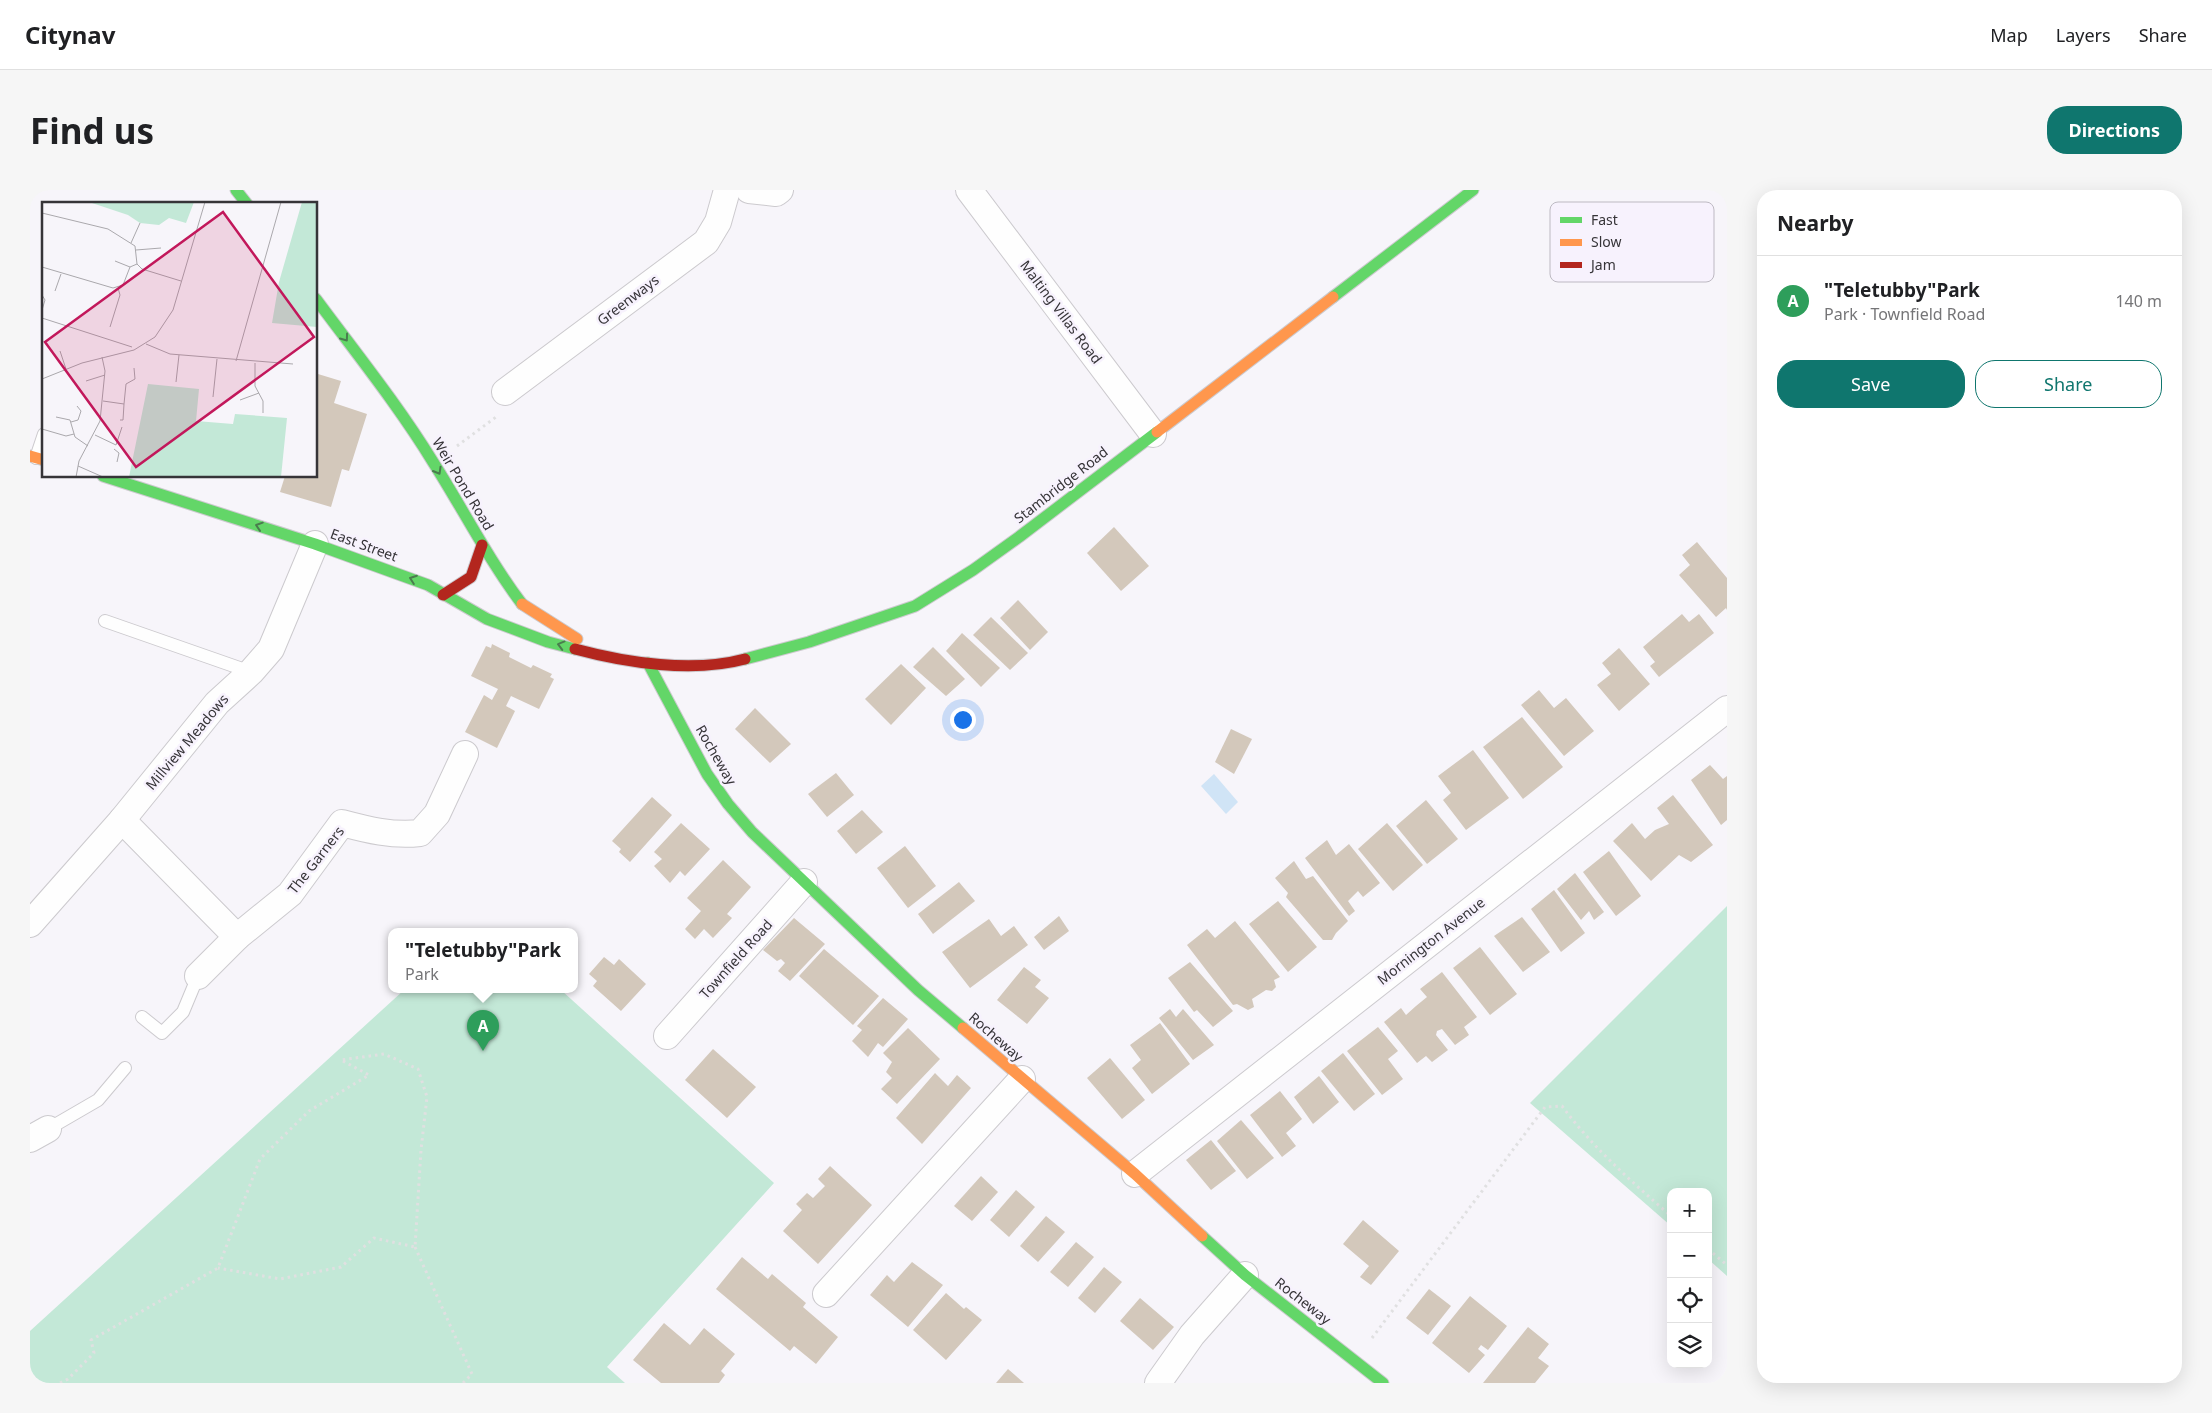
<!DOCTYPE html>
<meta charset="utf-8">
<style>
body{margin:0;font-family:"Noto Sans",sans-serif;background:#f6f6f6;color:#202124}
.controls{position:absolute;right:15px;bottom:15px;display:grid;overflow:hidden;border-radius:10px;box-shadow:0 5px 20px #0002}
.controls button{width:45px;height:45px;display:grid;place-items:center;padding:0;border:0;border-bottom:1px solid #e0e0e0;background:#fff;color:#202124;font:25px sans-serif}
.you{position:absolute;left:932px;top:529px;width:18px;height:18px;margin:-12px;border:4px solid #fff;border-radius:50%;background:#1a73e8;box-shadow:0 0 0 8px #1a73e833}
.badge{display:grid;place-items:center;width:32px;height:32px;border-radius:50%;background:#0f766e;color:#fff;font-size:16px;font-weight:700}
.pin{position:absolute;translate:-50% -41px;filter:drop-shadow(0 1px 2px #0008)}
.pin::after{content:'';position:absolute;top:26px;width:18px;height:15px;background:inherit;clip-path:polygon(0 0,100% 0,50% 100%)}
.popup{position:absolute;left:358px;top:738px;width:190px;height:65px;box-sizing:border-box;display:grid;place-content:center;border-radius:10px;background:#fff;filter:drop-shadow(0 1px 4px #0005);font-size:16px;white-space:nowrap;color:#757577}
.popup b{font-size:19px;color:#202124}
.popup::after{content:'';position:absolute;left:50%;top:100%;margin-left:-10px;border:10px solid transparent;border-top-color:#fff}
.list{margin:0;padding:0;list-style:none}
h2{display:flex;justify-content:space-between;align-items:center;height:65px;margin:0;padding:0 20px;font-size:21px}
h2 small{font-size:16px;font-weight:400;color:#757577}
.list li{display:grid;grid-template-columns:32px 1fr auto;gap:15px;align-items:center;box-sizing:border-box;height:90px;padding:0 20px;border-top:1px solid #e0e0e0}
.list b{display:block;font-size:19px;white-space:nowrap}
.list p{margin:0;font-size:16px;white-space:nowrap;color:#757577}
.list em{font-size:16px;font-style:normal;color:#757577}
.actions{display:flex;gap:10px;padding:15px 20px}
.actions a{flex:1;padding:11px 0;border:1px solid #0f766e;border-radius:20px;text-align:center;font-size:18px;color:#0f766e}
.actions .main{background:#0f766e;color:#fff}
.icon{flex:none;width:28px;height:28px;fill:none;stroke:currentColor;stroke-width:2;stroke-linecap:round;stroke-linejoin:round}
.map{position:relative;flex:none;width:1697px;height:1193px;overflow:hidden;border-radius:20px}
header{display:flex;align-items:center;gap:30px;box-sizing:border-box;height:70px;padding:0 25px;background:#fff;border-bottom:1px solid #e0e0e0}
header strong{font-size:24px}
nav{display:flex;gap:28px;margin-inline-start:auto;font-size:18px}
.intro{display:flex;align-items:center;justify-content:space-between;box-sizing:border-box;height:120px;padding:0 30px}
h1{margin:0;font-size:35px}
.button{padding:12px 22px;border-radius:20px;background:#0f766e;color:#fff;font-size:18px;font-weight:700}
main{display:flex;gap:30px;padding:0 30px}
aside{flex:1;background:#fff;border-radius:20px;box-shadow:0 5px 20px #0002}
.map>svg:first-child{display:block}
.green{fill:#c3e8d7}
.water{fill:#d0e4f6}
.building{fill:#d3c8bb}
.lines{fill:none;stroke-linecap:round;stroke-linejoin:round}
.lane-casing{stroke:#cccace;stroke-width:14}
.street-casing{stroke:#cccace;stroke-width:28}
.fast-casing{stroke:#cccace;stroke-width:13}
.slow-casing{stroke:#cccace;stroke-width:13}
.jam-casing{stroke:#cccace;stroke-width:13}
.path{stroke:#e0e0e1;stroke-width:3;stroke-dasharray:2.5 4;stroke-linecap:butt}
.lane{stroke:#fefefe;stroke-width:12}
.street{stroke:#fefefe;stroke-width:26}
.fast{stroke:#63d668;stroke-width:11}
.slow{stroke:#ff974d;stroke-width:11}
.jam{stroke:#b3261e;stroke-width:11}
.oneway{stroke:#4a7d4e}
.labels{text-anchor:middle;stroke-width:5;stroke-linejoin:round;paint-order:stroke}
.street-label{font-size:14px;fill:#363438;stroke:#f7f2fd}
.inset-road{fill:none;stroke:#aaa8ac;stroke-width:1}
.view{fill:#c2185b;fill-opacity:0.15;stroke:#c2185b;stroke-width:2.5}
.inset-edge{fill:none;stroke:#363438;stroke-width:2.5}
.key{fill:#f7f2fd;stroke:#bdb9c2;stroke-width:1}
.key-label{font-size:14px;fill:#363438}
</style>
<header>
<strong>Citynav</strong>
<nav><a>Map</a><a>Layers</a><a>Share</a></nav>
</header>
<div class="intro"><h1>Find us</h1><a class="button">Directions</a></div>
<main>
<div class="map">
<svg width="1697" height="1193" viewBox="0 0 1697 1193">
<rect width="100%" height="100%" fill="#f7f5fa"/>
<!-- green -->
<g class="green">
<polygon points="1697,716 1697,1086 1678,1069 1678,1002 1641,1002 1641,1036 1500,913"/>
<polygon points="374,800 531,800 744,993 577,1177 595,1193 0,1193 0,1141"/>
</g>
<!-- water -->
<polygon class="water" points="1184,584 1208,612 1196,624 1171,596"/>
<!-- building -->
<g class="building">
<polygon points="288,184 311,191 304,213 337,224 319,281 312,279 301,317 250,302 255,286 286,286 286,190"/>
<polygon points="1084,337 1119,376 1091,401 1057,363"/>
<polygon points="1667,352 1697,388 1697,420 1696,418 1686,427 1649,385 1660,375 1652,365"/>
<polygon points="988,410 1018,442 1000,460 970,428"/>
<polygon points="1652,424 1659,432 1669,424 1684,443 1629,487 1620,476 1625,472 1613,457"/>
<polygon points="961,427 998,463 980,480 943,445"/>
<polygon points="932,443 970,478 951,497 916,461"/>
<polygon points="462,454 480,463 479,467 501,478 503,475 522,484 520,487 524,489 509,519 481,506 476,516 485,521 467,558 435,542 454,505 462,510 468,499 441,486 456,456 461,458"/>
<polygon points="903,457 935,489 916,506 883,477"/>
<polygon points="1589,458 1620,494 1589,521 1567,495 1581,484 1572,473"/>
<polygon points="871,474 896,498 861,535 835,509"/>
<polygon points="1509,500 1524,518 1536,508 1564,541 1534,566 1491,515"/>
<polygon points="725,518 761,554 740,573 705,539"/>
<polygon points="1492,527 1533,577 1493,609 1453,557"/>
<polygon points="1201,539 1222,549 1204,584 1185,572"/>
<polygon points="1443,560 1479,608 1436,640 1413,610 1421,603 1408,586"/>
<polygon points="1680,575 1693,589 1697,586 1697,630 1691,635 1661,590"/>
<polygon points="806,583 824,605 797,627 778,604"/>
<polygon points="1643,605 1683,655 1661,672 1649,665 1621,691 1583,651 1602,633 1615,649 1625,640 1639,634 1627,618"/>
<polygon points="622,607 642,625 600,672 589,662 591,659 582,651"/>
<polygon points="1396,610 1428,649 1397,674 1366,636"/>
<polygon points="832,620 853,642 826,664 807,641"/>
<polygon points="651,633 680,659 655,686 650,681 640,693 624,676 632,669 624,662"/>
<polygon points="1357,633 1393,675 1363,701 1328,659"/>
<polygon points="1297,650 1306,665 1319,654 1350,693 1333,707 1328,701 1318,711 1325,721 1319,726 1275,668"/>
<polygon points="875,656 906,696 878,718 847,678"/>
<polygon points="1579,661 1611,706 1586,726 1553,682"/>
<polygon points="693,670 721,697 697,724 702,728 683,748 674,739 665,749 655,739 671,721 657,708"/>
<polygon points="1264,671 1276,689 1283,686 1318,731 1306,743 1302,750 1293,750 1256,707 1258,703 1245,688"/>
<polygon points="1545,683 1574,722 1564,730 1559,721 1551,730 1527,699"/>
<polygon points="929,692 945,711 903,744 888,724"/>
<polygon points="1524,700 1555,743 1531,762 1501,719"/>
<polygon points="1248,711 1287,757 1258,782 1219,734"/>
<polygon points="1029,726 1039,741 1014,760 1004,747"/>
<polygon points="1492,727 1520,762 1493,782 1464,746"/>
<polygon points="764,728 795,754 760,791 748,781 755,773 751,769 747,771 733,760"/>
<polygon points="959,729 971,746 984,736 998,755 940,798 912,762"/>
<polygon points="1205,731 1250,787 1244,790 1246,797 1242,801 1236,800 1222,809 1224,817 1218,820 1207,814 1203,815 1157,755 1177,739 1185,748"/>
<polygon points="1450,757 1487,804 1460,825 1423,778"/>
<polygon points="794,759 849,806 823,835 769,786"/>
<polygon points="574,767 584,775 589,769 616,794 591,821 563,796 567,791 559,784"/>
<polygon points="1160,772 1203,821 1183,837 1167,820 1164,822 1138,788"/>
<polygon points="994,777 1011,790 1005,797 1019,808 997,834 967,810"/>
<polygon points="1412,782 1447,827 1434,837 1439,845 1425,855 1412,839 1407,841 1406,845 1418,860 1402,872 1396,866 1387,873 1354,832 1371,818 1376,825 1386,816 1397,807 1390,799"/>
<polygon points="853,808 878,829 853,857 848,853 838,867 822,851 832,840 827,836"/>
<polygon points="1140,819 1146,827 1153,819 1184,855 1163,870 1129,828"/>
<polygon points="1130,833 1160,874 1122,904 1102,878 1111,870 1100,855"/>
<polygon points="1348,837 1368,861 1358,869 1373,889 1352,905 1317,861"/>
<polygon points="878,838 910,869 867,914 851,899 862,888 856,882 862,872 853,863"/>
<polygon points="683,859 726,897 697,928 655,890"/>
<polygon points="1313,863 1345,904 1324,921 1291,881"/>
<polygon points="1080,868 1115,910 1092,929 1057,888"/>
<polygon points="905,883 918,896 927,885 941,898 892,954 866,928"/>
<polygon points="1289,886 1309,912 1283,934 1264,907"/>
<polygon points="1250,901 1272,929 1256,943 1266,956 1252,967 1220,925"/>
<polygon points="1211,930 1244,968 1217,989 1187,951"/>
<polygon points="1181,950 1206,981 1181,1000 1156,970"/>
<polygon points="800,976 842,1015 788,1074 753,1041 772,1020 766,1014 777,1003 783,1008 795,996 788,989"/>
<polygon points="951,986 968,1002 942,1031 924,1016"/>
<polygon points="986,1000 1005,1017 979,1047 960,1030"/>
<polygon points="1016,1026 1035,1042 1008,1072 990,1056"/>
<polygon points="1333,1030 1369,1061 1341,1095 1330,1087 1339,1076 1313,1054"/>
<polygon points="1046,1052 1064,1067 1038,1097 1020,1082"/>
<polygon points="712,1067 738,1089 742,1084 776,1113 773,1117 808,1147 786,1174 764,1156 760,1161 686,1099"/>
<polygon points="882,1072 913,1095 878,1137 840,1105 857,1085 864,1092"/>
<polygon points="1074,1077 1092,1092 1065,1123 1048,1108"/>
<polygon points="1399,1099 1421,1116 1398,1145 1376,1128"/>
<polygon points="916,1103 934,1119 936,1117 952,1130 916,1170 883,1140"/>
<polygon points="1440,1106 1477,1136 1458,1160 1451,1155 1448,1159 1455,1165 1439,1183 1402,1153"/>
<polygon points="1110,1108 1144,1137 1123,1160 1090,1131"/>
<polygon points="634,1133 660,1155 674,1138 705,1164 691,1181 695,1185 689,1193 631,1193 603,1170"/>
<polygon points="1498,1137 1519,1154 1508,1168 1519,1176 1505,1193 1453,1193"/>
<polygon points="978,1179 994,1193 966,1193"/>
</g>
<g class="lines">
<!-- lane casing -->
<g class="lane-casing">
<g id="lane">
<polyline points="6,268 14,244"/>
<polyline points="75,431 221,482"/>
<polyline points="112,827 132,843 153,822 168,786"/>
<polyline points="18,939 68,910 95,878"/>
</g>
</g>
<!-- street casing -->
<g class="street-casing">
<g id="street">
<polyline points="719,0 746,3 750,0"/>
<polyline points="939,0 1123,244"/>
<polyline points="475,202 676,52 688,32 697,0"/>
<path d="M92,630L207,747L260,704L312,633C338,640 362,646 390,643L407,624L435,564"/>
<polyline points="0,734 92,630 187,513 221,482 241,459 285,354"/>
<polyline points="168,786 207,747"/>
<polyline points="637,846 774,692"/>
<polyline points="0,949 18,939"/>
<polyline points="1105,984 1697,519"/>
<polyline points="796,1104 992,889"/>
<polyline points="1128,1193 1162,1145 1215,1085"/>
</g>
</g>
<!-- fast casing -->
<g class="fast-casing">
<g id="fast">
<polyline points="206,0 217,14"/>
<polyline points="1303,107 1443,0"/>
<path d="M286,109C326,163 368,215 403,272C433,319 458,369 492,414"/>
<polyline points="73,286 285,354 398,395 457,429 518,452 545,459"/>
<polyline points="715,469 779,452 885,416 943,380 989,347 1127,242"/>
<polyline points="618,473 677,584 698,614 722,642 888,800 933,838"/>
<polyline points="1172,1046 1215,1085 1353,1193"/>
</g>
</g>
<!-- slow casing -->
<g class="slow-casing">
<g id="slow">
<polyline points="1127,242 1303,107"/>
<polyline points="0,266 14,270"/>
<polyline points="492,414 547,449"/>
<polyline points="933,838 1105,984 1172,1046"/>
</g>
</g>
<!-- jam casing -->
<g class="jam-casing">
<g id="jam">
<polyline points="413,405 441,387 452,355"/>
<path d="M545,459C597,473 663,483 715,469"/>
</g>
</g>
<!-- path -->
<g class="path">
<polyline points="427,256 466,227"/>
<polyline points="385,1057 442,1184 433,1193"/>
<polyline points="1678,1059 1697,1075"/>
<path d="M1342,1148L1515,917L1532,916C1563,958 1602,992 1641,1026"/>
<polyline points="30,1193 38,1189 64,1163 61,1150 188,1078 230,969 279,921 339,885 311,870 354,864 388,879 397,907 391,960 385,1057 344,1048 311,1077 250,1089 188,1078"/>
</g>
<!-- lane -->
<use href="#lane" class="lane"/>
<!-- street -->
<use href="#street" class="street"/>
<!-- fast -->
<use href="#fast" class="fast"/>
<!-- slow -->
<use href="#slow" class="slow"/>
<!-- jam -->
<use href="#jam" class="jam"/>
</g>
<!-- one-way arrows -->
<defs><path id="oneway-chevron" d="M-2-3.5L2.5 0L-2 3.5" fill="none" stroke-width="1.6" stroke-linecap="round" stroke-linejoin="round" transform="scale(1.25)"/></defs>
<g class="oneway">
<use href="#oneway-chevron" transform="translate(315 148) rotate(54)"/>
<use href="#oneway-chevron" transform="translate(408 281) rotate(60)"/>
<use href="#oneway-chevron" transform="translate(229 336) rotate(-162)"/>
<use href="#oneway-chevron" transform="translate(383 389) rotate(-160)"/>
<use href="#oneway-chevron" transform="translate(531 455) rotate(-165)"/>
</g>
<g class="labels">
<!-- street labels -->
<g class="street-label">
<text transform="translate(598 110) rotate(-37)" y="5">Greenways</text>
<text transform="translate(1031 122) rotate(53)" y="5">Malting Villas Road</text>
<text transform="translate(433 294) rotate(59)" y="5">Weir Pond Road</text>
<text transform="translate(1031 295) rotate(-38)" y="5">Stambridge Road</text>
<text transform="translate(334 355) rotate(20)" y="5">East Street</text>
<text transform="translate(157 552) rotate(-50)" y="5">Millview Meadows</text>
<text transform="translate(686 565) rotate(60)" y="5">Rocheway</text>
<text transform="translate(286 670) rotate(-52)" y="5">The Garners</text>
<text transform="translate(1401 751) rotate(-38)" y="5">Mornington Avenue</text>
<text transform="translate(706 769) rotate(-48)" y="5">Townfield Road</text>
<text transform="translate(966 847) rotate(41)" y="5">Rocheway</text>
<text transform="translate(1273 1111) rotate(38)" y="5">Rocheway</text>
</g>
</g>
<!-- overview -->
<g transform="translate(12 12)">
<rect width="275" height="275" fill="#f7f5fa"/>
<path d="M47,0H152L144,21L127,16L117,23L98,21L86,13ZM260,0H275V125L230,121L237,80ZM106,182L157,187L154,219L191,222L193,212L245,216L239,275H87Z" fill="#c3e8d7"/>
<path class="inset-road" d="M0,11L66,27L93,44L95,62L100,67L139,79M89,41L98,21M94,48L119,46M73,59L88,65M0,65L71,86L81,83L88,65L95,62M13,89L19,72M0,93L3,98L0,108M0,116L90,145M68,125L78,93L76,86M104,142L128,152L251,162M18,149L24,167M194,159L239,0M213,161V184L221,199V211M0,177L40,161L92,148L113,135L131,108L163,0M44,179L63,173M134,180L137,153M171,195L175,157M198,198L217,191M61,199L82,202L84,182L93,177L92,166M14,215L28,218L33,235L46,244M78,218H81L82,202M29,220L36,218L39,209L35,204M0,227L24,234L32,232M53,233L74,243L80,225M72,247L77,251L75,260M36,264L61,275M34,275L37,259L58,219L63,169L60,155"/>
<path class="view" d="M181,10L272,135L94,265L3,140Z"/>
<rect width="275" height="275" class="inset-edge"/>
</g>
<!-- legend -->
<rect x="1520" y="12" width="164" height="80" rx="8" class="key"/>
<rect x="1530" y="27" width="22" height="6" fill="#63d668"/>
<rect x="1530" y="49" width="22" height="7" fill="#ff974d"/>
<rect x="1530" y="72" width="22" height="6" fill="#b3261e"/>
<g class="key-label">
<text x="1561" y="35">Fast</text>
<text x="1561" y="57">Slow</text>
<text x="1561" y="80">Jam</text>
</g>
</svg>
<div class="controls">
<button>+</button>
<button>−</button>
<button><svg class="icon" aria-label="locate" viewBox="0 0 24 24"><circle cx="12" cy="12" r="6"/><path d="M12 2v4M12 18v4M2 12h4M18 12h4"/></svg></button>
<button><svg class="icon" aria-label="layers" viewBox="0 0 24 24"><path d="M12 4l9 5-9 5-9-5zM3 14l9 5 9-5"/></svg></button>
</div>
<div class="you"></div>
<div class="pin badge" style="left:453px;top:861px;background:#2e9e5b">A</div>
<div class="popup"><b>&quot;Teletubby&quot;Park</b>Park</div>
</div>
<aside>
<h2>Nearby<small></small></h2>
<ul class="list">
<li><span class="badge" style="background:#2e9e5b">A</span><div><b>&quot;Teletubby&quot;Park</b><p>Park · Townfield Road</p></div><em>140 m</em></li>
</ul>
<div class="actions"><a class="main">Save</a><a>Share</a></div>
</aside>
</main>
